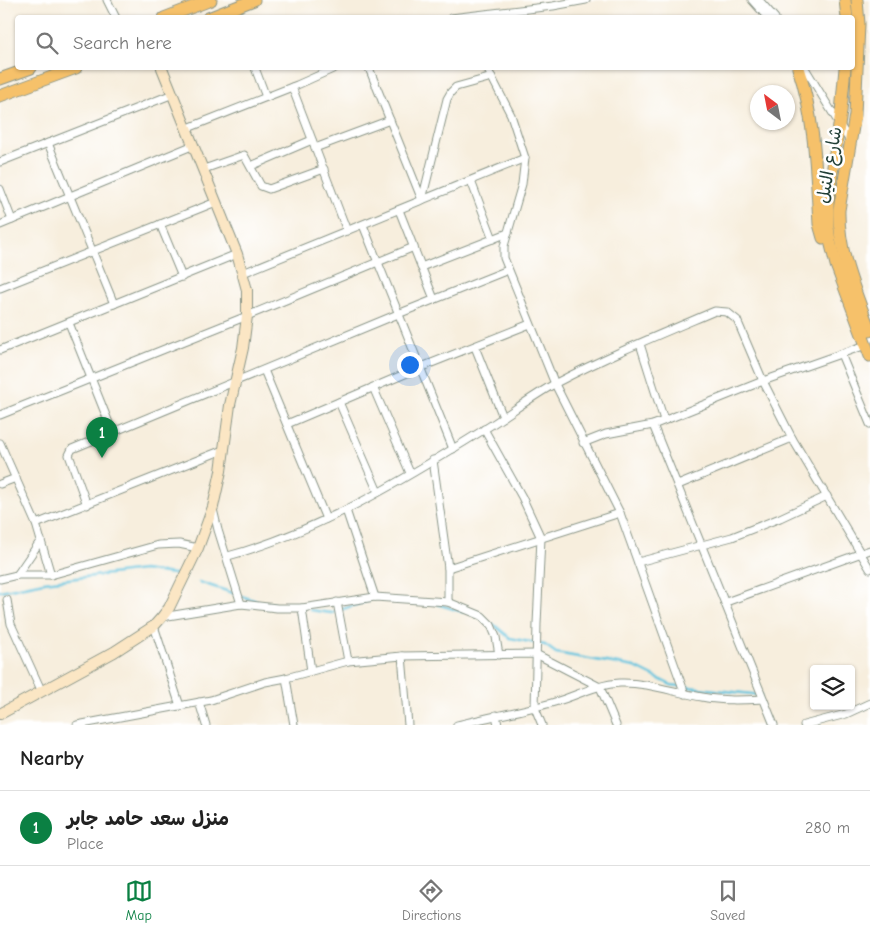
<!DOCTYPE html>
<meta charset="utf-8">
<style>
body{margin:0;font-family:"Comic Neue","Playpen Sans Arabic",sans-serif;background:#f2f2f2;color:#222}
.controls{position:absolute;right:15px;bottom:15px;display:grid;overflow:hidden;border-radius:5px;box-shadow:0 1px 4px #0004}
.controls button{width:45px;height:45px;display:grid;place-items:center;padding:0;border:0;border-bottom:1px solid #e0e0e0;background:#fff;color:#222;font:25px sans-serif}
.compass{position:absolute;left:750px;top:85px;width:45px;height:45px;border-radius:50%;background:#fff;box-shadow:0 1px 4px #0004;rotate:328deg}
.you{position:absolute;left:409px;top:364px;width:18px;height:18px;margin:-12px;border:4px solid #fff;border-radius:50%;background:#1a73e8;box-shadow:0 0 0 8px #1a73e833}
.badge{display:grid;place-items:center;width:32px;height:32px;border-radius:50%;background:#0b8043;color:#fff;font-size:16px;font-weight:700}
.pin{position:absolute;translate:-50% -41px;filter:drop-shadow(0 1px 2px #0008)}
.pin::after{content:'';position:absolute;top:26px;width:18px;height:15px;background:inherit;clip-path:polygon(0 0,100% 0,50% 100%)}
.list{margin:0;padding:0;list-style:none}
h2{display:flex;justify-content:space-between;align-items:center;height:65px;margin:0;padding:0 20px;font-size:21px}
h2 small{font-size:16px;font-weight:400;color:#767676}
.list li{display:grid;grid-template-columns:32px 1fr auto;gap:15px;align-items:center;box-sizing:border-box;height:75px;padding:0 20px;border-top:1px solid #e0e0e0}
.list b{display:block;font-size:19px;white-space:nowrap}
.list p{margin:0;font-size:16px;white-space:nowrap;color:#767676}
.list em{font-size:16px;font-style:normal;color:#767676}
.icon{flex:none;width:28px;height:28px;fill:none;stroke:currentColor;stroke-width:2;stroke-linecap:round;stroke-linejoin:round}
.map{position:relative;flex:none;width:870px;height:725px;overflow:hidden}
.search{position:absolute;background:#fff;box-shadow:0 1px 4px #0004;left:15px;right:15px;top:15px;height:55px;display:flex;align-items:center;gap:12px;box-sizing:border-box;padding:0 18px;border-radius:5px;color:#767676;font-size:19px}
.sheet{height:140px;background:#fff}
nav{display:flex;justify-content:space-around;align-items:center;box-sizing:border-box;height:70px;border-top:1px solid #e0e0e0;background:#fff;font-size:14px;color:#767676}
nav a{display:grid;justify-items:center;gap:2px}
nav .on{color:#0b8043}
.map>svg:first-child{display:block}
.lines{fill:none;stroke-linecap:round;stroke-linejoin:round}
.stream{stroke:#61c4df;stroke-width:2.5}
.street-casing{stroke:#8b9688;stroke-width:9}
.secondary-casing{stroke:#8b9688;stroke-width:12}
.primary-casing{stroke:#8b9688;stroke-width:13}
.street{stroke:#fff;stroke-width:7}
.secondary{stroke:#fbe6c4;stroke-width:10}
.primary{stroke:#f6c16b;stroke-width:11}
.labels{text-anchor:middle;stroke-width:5;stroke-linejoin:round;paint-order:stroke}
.street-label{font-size:18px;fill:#1f3d34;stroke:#fff}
</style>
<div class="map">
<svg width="870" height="725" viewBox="0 0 870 725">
<rect width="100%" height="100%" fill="#fff"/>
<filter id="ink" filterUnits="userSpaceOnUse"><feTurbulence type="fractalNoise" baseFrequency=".02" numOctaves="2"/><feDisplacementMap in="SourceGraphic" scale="10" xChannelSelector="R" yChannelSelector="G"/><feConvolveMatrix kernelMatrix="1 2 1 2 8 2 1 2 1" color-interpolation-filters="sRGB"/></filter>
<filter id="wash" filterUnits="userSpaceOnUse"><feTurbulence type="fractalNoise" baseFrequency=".0096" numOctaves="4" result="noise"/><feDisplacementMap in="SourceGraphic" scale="20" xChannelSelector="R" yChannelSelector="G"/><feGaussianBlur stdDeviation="1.12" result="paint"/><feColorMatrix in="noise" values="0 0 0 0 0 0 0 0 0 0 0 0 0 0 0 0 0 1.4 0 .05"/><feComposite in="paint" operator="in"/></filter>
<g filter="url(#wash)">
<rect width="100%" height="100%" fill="#f7eedd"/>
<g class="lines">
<!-- stream -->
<g class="stream">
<polyline points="199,582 236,594"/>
<polyline points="0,591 44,582 143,570 181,575"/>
<polyline points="241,596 260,602 274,604"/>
<polyline points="437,604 463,612"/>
<polyline points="310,610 331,613 367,601"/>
<polyline points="493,624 510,638 545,645 556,653 635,667 671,685 761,695"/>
</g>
</g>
</g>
<g filter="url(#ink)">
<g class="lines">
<!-- street casing -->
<g class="street-casing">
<g id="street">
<polyline points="107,0 116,18"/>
<polyline points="752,0 768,18"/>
<polyline points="759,0 775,18"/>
<polyline points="451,18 553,6 586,0"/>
<polyline points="255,68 266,97"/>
<polyline points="369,68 422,200"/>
<polyline points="487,68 511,115 525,158 522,184 504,246 504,258 555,384 620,513 685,694"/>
<polyline points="805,68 851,143"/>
<polyline points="292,87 347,231"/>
<polyline points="188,128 297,85 335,68"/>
<polyline points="48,143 114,304"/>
<polyline points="315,148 390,120"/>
<polyline points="0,162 173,94"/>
<polyline points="251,166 312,140"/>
<polyline points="204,169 244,155 261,186 269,189 324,169"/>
<polyline points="471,181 493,239"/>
<polyline points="0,189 12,220"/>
<polyline points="422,200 447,99 451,92 456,87 492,77"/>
<polyline points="399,210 434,299"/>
<polyline points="160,224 182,277"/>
<polyline points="0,225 194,145"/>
<polyline points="363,225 453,449"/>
<polyline points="421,267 508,233"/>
<polyline points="243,273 525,158"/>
<polyline points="0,288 216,202"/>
<polyline points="69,323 113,433"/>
<polyline points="640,344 664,420"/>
<polyline points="475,347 503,417"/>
<polyline points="0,350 237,254"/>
<polyline points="841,354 870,424"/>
<polyline points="264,370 326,519"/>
<polyline points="373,387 410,473"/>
<polyline points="339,402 378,492"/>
<polyline points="0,415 247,316 414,247"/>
<polyline points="287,424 419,368 530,324"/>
<polyline points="653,425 774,725"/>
<polyline points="484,429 522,497 541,538 537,624 535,708 542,725"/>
<polyline points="0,443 36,524 51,575"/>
<polyline points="583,443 606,434 653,425 763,381 866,345"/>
<polyline points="433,460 448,568 448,602"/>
<polyline points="0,484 16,478"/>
<polyline points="678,485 792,438"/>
<polyline points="87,505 69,455 72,449 398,314 508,270"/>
<polyline points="213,509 218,530 241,604"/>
<polyline points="346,510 375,597"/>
<polyline points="36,524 223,450"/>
<path d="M228,556C320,531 405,479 485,429C509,414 531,397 556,383C607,356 661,334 715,311L727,312L737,320L763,381L792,438L870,569"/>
<polyline points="638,562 732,537 780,518 827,496"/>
<polyline points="448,568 620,513"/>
<polyline points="17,575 41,540"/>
<polyline points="0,579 17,575 51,575 158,545 179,544 198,548"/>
<polyline points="7,600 11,624 42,692"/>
<polyline points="337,602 348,661"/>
<polyline points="726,602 870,550"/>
<polyline points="302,608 311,671"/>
<polyline points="162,617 241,604 277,608 302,608 375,597 448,602 482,616 491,625 496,637 499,655"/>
<polyline points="154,626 180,706"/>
<polyline points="402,656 408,725"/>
<polyline points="286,678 294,725"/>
<polyline points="199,702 206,725"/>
<polyline points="496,715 498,725"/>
<polyline points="77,725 211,700 265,682 286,678 348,661 402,656 536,654 600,687 616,725"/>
<path d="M457,725C491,716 525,711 558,701C577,695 599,684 620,683C647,682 676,693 702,697C722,701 743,700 763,699"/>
<polyline points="804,725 846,714 870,703"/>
</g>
</g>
<!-- secondary casing -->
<g class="secondary-casing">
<polyline id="secondary" points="0,714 114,652 154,626 162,617 169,608 198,548 213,507 221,471 230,405 243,348 247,316 247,290 237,254 162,68"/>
</g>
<!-- primary casing -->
<g class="primary-casing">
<g id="primary">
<polyline points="845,0 847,18"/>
<path d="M857,0L859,24L855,115L839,210C838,253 856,292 870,331"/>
<polyline points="164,18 211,0"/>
<polyline points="208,18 254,0"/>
<path d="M798,68C815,117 816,172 819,224L823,238"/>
<polyline points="845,68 841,112 828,201 828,227 830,241 836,265 870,356"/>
<polyline points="0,79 31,68"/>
<polyline points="0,96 76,68"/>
</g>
</g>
<!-- street -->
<use href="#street" class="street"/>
<!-- secondary -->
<use href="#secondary" class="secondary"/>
<!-- primary -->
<use href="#primary" class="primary"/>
</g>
</g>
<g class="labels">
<!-- street labels -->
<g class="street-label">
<text transform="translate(829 165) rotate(-80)" y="6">شارع النيل</text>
</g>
</g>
</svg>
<div class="controls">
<button><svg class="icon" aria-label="layers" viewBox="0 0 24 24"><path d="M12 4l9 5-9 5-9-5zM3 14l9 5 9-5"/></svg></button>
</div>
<svg class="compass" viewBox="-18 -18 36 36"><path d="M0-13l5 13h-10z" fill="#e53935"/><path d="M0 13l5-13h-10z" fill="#767676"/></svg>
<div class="you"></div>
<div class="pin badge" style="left:102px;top:458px">1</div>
<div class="search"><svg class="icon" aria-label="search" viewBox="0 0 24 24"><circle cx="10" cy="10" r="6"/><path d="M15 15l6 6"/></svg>Search here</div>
</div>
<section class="sheet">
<h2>Nearby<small></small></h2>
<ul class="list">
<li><span class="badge">1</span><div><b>منزل سعد حامد جابر</b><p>Place</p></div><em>280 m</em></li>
</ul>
</section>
<nav>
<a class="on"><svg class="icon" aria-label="map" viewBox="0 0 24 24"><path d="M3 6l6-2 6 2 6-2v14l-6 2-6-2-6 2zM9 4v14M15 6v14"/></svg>Map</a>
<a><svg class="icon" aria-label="directions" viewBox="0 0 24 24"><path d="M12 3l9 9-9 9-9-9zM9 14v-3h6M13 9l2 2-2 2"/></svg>Directions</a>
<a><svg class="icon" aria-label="saved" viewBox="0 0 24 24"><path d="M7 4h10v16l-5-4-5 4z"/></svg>Saved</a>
</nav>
